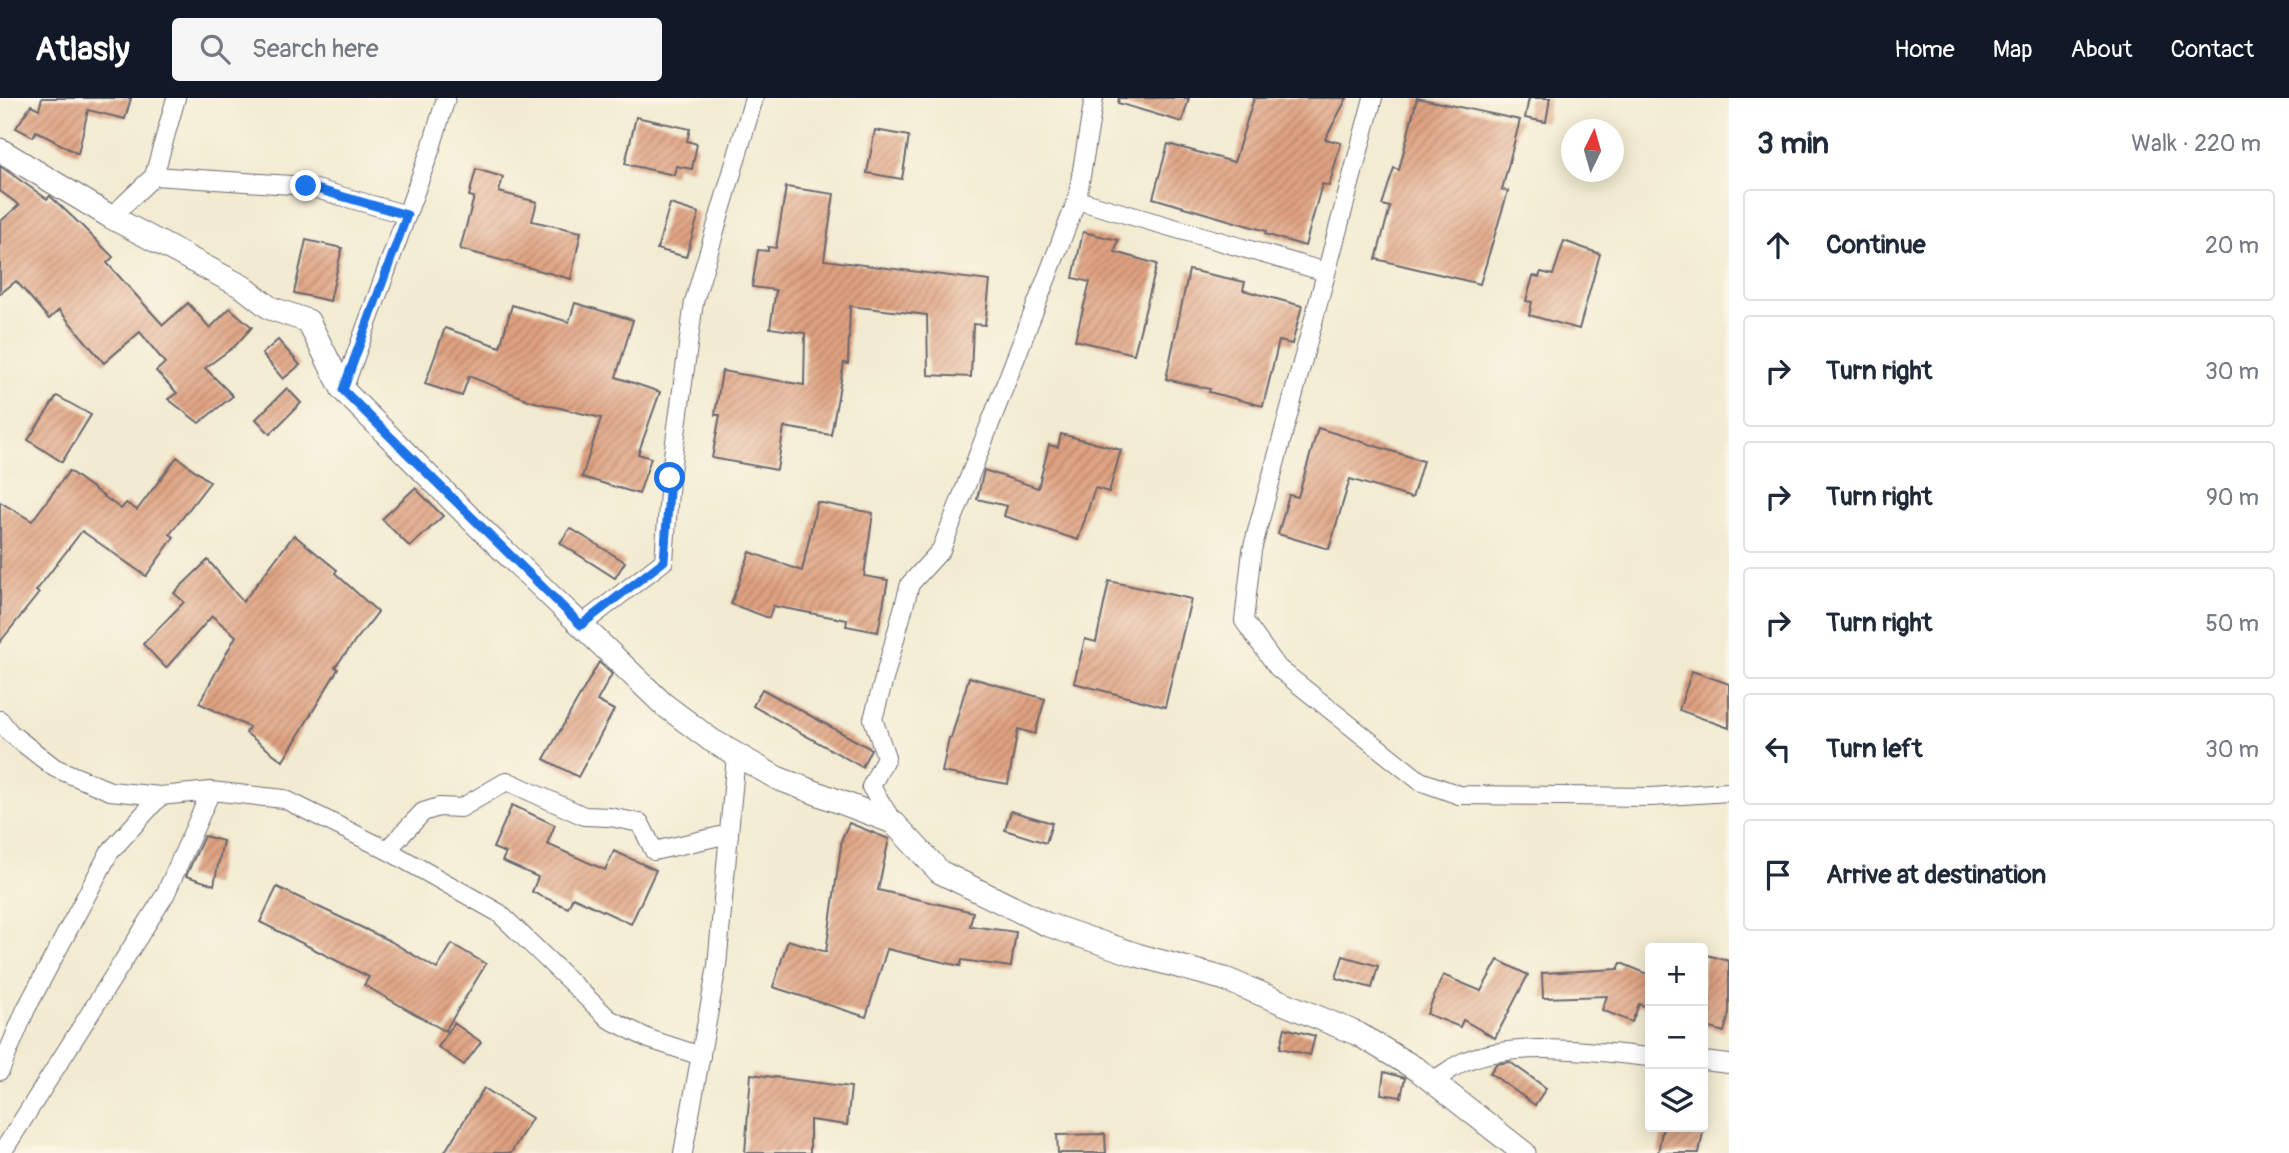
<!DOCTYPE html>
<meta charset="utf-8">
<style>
body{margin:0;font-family:Pangolin,sans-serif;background:#f6f6f7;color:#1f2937}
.controls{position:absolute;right:21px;bottom:21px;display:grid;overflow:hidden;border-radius:7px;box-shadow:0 4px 18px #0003}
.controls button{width:63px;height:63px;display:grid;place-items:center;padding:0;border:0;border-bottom:2px solid #e0e1e3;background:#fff;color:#1f2937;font:35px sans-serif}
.compass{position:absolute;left:1561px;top:21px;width:63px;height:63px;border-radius:50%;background:#fff;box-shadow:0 4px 18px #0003;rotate:5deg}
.stop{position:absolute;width:21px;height:21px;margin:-16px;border:5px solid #1a73e8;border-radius:50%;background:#fff}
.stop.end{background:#1a73e8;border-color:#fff;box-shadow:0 2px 7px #0008}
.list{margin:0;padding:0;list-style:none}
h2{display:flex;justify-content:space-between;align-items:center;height:91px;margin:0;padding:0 28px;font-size:30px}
h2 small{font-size:23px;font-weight:400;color:#747a83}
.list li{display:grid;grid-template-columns:46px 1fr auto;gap:21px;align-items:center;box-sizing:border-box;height:112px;margin:0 14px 14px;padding:0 14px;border:2px solid #e0e1e3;border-radius:7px}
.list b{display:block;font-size:26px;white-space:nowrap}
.list em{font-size:23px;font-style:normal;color:#747a83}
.icon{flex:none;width:38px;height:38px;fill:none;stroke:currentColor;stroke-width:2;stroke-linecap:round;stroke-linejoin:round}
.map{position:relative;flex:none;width:1729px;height:1055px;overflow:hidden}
header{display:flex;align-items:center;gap:42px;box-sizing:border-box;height:98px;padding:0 35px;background:#111827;color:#fff}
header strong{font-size:33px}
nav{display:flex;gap:38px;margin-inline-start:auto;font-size:24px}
.search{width:490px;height:63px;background:#f6f6f7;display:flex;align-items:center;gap:18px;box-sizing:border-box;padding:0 24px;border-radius:7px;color:#747a83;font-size:26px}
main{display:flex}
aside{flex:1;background:#fff}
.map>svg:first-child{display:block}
.building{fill:url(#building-hatch)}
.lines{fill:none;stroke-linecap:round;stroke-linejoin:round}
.minor-casing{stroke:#6b6870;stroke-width:20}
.tertiary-casing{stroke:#6b6870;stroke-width:25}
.minor{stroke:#fff;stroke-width:18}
.tertiary{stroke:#fff;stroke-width:23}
.route{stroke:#1a73e8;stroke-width:9}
</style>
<header>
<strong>Atlasly</strong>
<div class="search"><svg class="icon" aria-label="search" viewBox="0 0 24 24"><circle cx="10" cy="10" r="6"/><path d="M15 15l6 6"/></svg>Search here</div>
<nav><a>Home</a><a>Map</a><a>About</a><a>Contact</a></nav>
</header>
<main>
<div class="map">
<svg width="1729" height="1055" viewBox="0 0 1729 1055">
<defs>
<pattern id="building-hatch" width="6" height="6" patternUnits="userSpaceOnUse" patternTransform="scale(1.75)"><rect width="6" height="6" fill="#dfa180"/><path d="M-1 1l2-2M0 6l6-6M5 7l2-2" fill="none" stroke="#b4836a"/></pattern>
</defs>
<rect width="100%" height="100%" fill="#fcf5e5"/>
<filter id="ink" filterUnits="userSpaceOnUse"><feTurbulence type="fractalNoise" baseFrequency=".0143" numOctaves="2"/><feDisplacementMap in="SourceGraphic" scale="14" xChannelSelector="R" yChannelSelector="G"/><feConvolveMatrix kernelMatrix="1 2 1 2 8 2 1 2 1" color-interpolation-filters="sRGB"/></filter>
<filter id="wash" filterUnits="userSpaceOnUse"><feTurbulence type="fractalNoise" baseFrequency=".00686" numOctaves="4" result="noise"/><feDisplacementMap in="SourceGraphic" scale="28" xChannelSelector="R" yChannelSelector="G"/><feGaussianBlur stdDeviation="1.57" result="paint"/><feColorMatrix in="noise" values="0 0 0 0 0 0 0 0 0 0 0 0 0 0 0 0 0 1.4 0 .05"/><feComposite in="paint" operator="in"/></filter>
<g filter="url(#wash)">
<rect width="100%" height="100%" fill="#f2ebd1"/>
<g id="blocks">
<!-- building -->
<g class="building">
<polygon points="42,0 131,0 125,21 88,12 78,56 36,33 33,39 16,30 31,7 39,11"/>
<polygon points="1119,0 1189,0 1182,24 1118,5"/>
<polygon points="1254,0 1347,0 1325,41 1341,45 1329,88 1322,86 1305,148 1265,136 1266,133 1153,100 1168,46 1234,64"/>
<polygon points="1417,0 1520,22 1502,92 1508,93 1480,186 1376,161 1390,109 1382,107 1394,70 1399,72"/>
<polygon points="1529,0 1550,0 1546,24 1525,20"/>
<polygon points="636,19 690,31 687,43 697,46 692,71 676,68 674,77 625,66"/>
<polygon points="875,32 909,38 902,81 867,75"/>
<polygon points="0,68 47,101 50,98 81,127 113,159 107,165 163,227 188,205 210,230 230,210 252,229 235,248 205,270 233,298 199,325 168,301 177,295 156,273 165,265 140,234 104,265 59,212 49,221 16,183 0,196 0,124 19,107 0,93"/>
<polygon points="476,71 503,79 499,94 537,104 532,123 581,134 571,181 460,151 474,99 469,98"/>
<polygon points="786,89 834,96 824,162 990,183 985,227 973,226 971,279 928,277 927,217 850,208 848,266 844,265 831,337 784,329 777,372 712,360 720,317 715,317 722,273 804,287 805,235 770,230 776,192 752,189 758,152 768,153 768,149 776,150"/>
<polygon points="670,106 699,115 686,159 657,151"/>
<polygon points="1083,134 1118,142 1115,154 1157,166 1134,256 1075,242 1090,184 1073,180"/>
<polygon points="306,142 342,150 330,203 294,195"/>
<polygon points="1564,143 1600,156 1579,231 1529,217 1532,204 1526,203 1533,178 1539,179 1541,174 1553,177"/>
<polygon points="1189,172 1245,184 1243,192 1302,208 1292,246 1279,243 1263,308 1209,294 1210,291 1166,281"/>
<polygon points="575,205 633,222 616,279 660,294 638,356 651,360 639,396 582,379 601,320 531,303 469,278 462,298 425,286 445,230 500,249 512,207 569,224"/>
<polygon points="278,242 300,267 283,281 262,256"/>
<polygon points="287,290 301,305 270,336 256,321"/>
<polygon points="57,298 91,317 62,364 28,342"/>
<polygon points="1318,330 1423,363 1412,400 1350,381 1329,451 1278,436 1289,397 1298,399"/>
<polygon points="1061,336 1121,352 1109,394 1095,390 1078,442 1004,418 1007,408 977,401 984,372 1038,390 1049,347 1058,349"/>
<polygon points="177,359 210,384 170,436 174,439 146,478 82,433 36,493 39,495 0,544 0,404 32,423 69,373 121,411 126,405 137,412"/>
<polygon points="415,390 443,418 410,449 382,421"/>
<polygon points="817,404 873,415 864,478 888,482 878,534 846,528 847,522 773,508 769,520 731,506 750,454 802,473"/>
<polygon points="570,430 625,464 615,480 560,445"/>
<polygon points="294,437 337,472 335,475 378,514 335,569 338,571 283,663 246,635 249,629 199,605 236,538 212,518 166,570 143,546 184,504 174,495 208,462 243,504"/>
<polygon points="1109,483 1191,501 1165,609 1074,585 1085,541 1096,544"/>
<polygon points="599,564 612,576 597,603 614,612 578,679 544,661"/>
<polygon points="1692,573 1729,586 1729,630 1679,612"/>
<polygon points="969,579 1045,601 1035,636 1018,631 1008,686 942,674 949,640 951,640"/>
<polygon points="762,591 871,651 862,669 753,608"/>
<polygon points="512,707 555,727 547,746 605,772 614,753 656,772 631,826 573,799 568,810 532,794 538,779 502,763 506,755 493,750"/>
<polygon points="1011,713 1052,725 1046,745 1005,732"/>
<polygon points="849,725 889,741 878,792 973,814 970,828 1016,834 1011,869 962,862 960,868 887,851 866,919 773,889 788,842 826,854 842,740"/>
<polygon points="204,738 223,743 214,787 186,778"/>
<polygon points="277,789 390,843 437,871 452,846 486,866 445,933 364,887 369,879 260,824"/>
<polygon points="1707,857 1729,863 1729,916 1724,934 1703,928 1703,872"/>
<polygon points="1343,858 1378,868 1372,890 1336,880"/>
<polygon points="1498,862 1528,877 1495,940 1463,922 1460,929 1427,916 1443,877 1481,893"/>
<polygon points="1621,865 1650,877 1650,910 1639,906 1632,924 1602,912 1607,898 1543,900 1542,875 1618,871"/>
<polygon points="454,925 481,944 464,967 438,949"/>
<polygon points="1285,930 1315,938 1310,957 1280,950"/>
<polygon points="1510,964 1546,990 1535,1007 1490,975 1496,966"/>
<polygon points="1384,974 1405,980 1401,999 1381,996"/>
<polygon points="751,976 851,989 847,1027 810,1022 810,1055 745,1055"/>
<polygon points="484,990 532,1020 511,1055 444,1055"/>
<polygon points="1663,1029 1704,1029 1699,1055 1658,1055"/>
<polygon points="1105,1036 1106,1055 1058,1055 1057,1037"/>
</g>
</g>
</g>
<g filter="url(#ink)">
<use href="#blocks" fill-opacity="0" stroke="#6b6870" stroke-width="2"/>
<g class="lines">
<!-- minor casing -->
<g class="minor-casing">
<g id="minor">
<polyline points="1373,0 1252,452 1244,523 1278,570 1420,683 1459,697 1651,699 1729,694"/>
<polyline points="154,78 306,88 407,117"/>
<polyline points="1077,102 1326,174"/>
<polyline points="111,119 154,78 176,0"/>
<polyline points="343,292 431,50 446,0"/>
<polyline points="581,527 664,463 670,380 694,204 754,0"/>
<polyline points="0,622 10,635 55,670 110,693 160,698 211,693 284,701 387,752 499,815 609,921 649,941 701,958"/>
<polyline points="893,724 871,689 886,659 873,621 910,486 941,452 1077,102 1094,0"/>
<polyline points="387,752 423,714 439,709 461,710 507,683 584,718 610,719 640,725 654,753 729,736"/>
<polyline points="1703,963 1729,966"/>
<polyline points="0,973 26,911 109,755 160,698"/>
<path d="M1432,983C1443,977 1454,968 1465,963C1515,942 1597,954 1650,959"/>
<polyline points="3,1053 165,797 211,693"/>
<polyline points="683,1055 717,868 736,657"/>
</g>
</g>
<!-- tertiary casing -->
<g class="tertiary-casing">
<polyline id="tertiary" points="0,52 111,119 243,189 270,210 308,223 343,292 473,423 663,606 711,642 777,680 893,724 940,774 1046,826 1137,857 1225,881 1358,936 1418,972 1524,1055"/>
</g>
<!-- minor -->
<use href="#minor" class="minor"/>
<!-- tertiary -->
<use href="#tertiary" class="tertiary"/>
</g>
</g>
<g class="lines" filter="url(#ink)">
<!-- route -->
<polyline class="route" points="306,88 407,117 343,292 581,527 664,463 670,380"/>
</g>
</svg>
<div class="controls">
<button>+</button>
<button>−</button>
<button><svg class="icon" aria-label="layers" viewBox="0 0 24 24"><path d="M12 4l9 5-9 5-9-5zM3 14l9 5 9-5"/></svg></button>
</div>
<svg class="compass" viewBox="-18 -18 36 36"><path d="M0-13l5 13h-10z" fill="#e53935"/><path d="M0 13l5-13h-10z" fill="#747a83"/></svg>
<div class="stop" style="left:670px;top:380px"></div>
<div class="stop end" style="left:306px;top:88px"></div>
</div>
<aside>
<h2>3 min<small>Walk · 220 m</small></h2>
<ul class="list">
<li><svg class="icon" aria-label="ahead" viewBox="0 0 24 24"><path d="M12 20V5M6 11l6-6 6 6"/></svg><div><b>Continue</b></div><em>20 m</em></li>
<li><svg class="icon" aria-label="right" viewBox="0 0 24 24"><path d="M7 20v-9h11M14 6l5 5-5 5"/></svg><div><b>Turn right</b></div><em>30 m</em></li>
<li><svg class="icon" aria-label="right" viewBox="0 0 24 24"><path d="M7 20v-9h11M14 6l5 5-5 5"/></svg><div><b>Turn right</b></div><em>90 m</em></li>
<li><svg class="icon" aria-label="right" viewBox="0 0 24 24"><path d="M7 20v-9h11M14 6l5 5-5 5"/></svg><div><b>Turn right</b></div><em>50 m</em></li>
<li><svg class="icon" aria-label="left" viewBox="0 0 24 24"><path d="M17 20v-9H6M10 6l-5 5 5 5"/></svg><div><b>Turn left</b></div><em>30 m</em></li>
<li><svg class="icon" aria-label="arrive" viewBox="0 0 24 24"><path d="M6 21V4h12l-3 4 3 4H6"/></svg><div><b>Arrive at destination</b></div></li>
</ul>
</aside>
</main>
